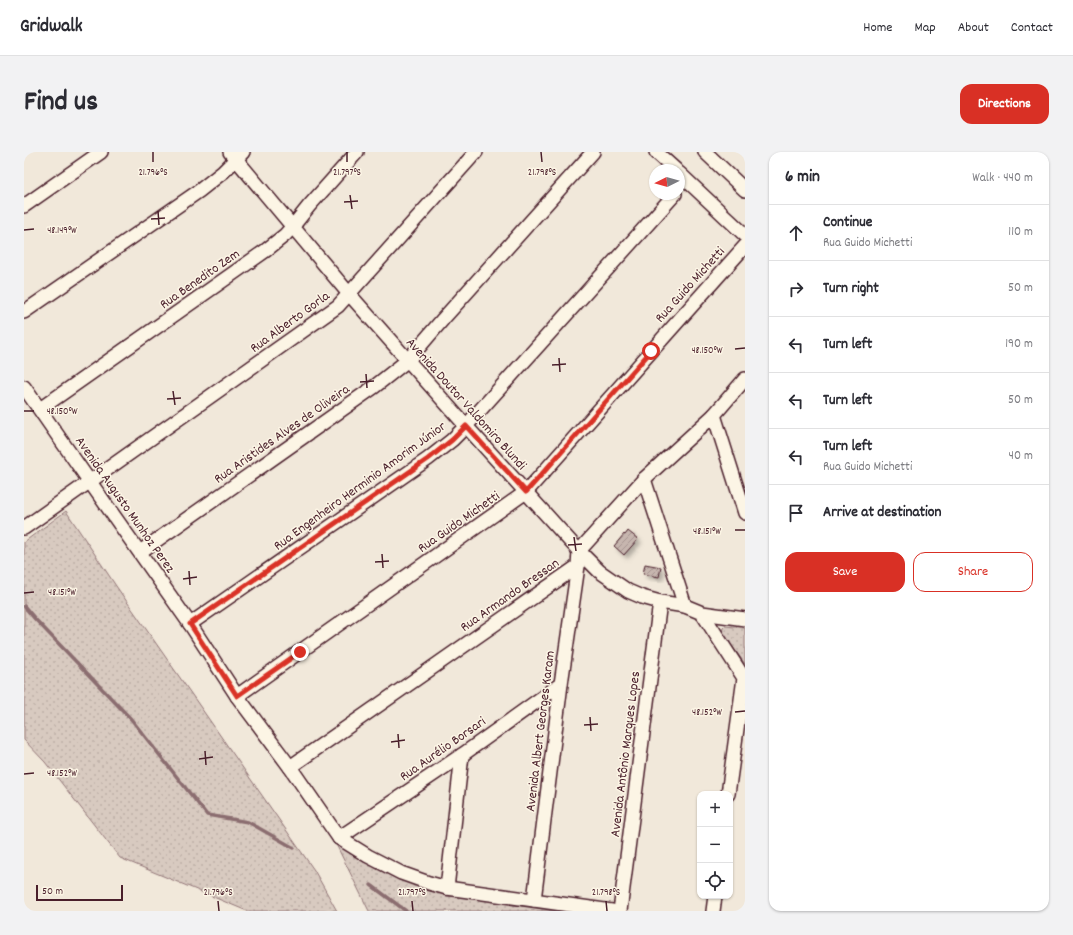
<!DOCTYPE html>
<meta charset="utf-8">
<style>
body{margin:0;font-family:Dekko,sans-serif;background:#f2f2f3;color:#2b2b33}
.controls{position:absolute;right:12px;bottom:12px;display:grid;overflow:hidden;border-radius:8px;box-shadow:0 1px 3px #0004}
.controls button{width:36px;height:36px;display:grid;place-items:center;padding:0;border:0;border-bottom:1px solid #e1e1e2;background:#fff;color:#2b2b33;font:20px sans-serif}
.compass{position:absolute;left:625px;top:12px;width:36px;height:36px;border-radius:50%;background:#fff;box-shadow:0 1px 3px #0004;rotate:265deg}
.scale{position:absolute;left:12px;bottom:10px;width:87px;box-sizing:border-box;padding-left:4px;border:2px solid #4a1f2b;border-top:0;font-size:11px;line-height:14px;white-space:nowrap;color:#4a1f2b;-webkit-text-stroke:3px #fcf5e5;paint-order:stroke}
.stop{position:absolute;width:12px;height:12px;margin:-9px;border:3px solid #d93025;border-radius:50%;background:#fff}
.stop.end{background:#d93025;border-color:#fff;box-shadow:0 1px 4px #0008}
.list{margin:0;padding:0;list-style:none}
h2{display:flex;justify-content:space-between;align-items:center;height:52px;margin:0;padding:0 16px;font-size:17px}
h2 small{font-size:13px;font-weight:400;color:#7c7c81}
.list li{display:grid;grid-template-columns:26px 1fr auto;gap:12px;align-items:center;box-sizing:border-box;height:56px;padding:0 16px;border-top:1px solid #e1e1e2}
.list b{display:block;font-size:15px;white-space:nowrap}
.list p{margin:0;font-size:13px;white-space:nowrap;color:#7c7c81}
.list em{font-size:13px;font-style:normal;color:#7c7c81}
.actions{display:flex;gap:8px;padding:12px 16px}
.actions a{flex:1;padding:9px 0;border:1px solid #d93025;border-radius:12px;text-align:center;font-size:14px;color:#d93025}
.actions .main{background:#d93025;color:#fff}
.icon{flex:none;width:22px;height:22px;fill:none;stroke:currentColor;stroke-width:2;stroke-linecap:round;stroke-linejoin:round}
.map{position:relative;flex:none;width:721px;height:759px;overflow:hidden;border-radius:12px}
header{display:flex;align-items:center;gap:24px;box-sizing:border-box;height:56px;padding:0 20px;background:#fff;border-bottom:1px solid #e1e1e2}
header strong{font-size:19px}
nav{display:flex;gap:22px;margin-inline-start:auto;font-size:14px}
.intro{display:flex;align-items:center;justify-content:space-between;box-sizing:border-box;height:96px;padding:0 24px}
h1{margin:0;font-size:28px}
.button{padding:10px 18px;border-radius:12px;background:#d93025;color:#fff;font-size:14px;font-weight:700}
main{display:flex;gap:24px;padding:0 24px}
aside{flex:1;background:#fff;border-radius:12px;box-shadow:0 1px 3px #0004}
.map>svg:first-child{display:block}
.green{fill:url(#green-dots);stroke:#917476}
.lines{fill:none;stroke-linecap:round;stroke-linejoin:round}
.stream{stroke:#8b6d6f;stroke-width:3.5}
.building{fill:url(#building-hatch);stroke:#4a1f2b;filter:url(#shadow)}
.minor-casing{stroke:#4a1f2b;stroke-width:16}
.minor{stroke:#fcf5e5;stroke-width:13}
.route{stroke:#d93025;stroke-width:5}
.ticks{fill:none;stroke:#4a1f2b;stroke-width:1.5}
.labels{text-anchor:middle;stroke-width:3;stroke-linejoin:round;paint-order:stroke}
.street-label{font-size:14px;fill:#4a1f2b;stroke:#fcf5e5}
.ticks-label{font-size:10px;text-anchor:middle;fill:#4a1f2b;stroke:#fcf5e5;stroke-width:3;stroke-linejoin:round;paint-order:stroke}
</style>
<header>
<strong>Gridwalk</strong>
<nav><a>Home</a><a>Map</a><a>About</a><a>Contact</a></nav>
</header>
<div class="intro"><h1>Find us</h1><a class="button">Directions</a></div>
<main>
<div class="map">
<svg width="721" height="759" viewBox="0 0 721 759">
<defs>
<pattern id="green-dots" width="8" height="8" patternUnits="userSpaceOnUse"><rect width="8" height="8" fill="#d8cac0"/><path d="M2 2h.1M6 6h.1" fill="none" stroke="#bbada5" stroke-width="1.8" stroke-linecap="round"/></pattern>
<pattern id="building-hatch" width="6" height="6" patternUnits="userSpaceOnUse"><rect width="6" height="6" fill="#c7b6af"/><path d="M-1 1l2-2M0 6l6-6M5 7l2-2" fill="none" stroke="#a4938f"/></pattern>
<filter id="shadow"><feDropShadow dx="3.5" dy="3.5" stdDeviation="2" flood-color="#0004"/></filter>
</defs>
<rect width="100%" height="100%" fill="#f1e8da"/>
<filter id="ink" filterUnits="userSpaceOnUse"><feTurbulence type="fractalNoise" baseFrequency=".025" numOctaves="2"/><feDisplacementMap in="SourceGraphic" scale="8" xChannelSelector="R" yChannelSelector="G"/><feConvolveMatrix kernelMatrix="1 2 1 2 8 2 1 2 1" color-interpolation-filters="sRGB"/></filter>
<g filter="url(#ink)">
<!-- green -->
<g class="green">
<polygon points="42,359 92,434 290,718 313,759 223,759 96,706 21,610 0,588 0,390"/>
<polygon points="701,474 721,476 721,512 698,480 699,476"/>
<polygon points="304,676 326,698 422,744 510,750 583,759 345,759"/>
</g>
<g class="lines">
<!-- stream -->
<g class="stream">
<polyline points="0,454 11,467 107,567 183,663 224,670 270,696"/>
<polyline points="347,733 382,759"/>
</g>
</g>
<!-- building -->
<g class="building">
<polygon points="604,379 614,387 600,403 590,394 600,382 601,383"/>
<polygon points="621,412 637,415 635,425 619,422"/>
</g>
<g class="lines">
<!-- minor casing -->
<g class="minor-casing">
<g id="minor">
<polyline points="206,0 326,143 442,274 555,399 575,419 604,439 618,445 636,450 661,454 678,461 721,467"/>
<polyline points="632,0 652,18"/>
<polyline points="681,0 721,38"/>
<polyline points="655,21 721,83"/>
<polyline points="0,54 77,0"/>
<polyline points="0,160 175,39 199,20 219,0"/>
<polyline points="0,235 66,330 166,472 213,544 266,615 315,686 344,704 377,721 405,731 423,736 588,759"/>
<polyline points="16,257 241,99 261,83 269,74 285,54 333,0"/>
<polyline points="690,263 721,361"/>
<polyline points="620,327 661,454"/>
<polyline points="0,376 314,154 452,0"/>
<polyline points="116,400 350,235 384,208 419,167 569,0"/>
<polyline points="678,461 720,526 704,642"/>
<polyline points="166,472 404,307 428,288 442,274 458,256 651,42"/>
<polyline points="213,544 502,340 721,94"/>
<polyline points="266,615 554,414 555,399 620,327 690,263 721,227"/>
<polyline points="315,686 438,603 537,532"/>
<polyline points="423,736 438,603"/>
<polyline points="510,748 537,532 554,414"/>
<polyline points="596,759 636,450"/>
<polyline points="689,759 691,744"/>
</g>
</g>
<!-- minor -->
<use href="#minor" class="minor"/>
</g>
</g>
<g class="lines" filter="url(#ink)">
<!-- route -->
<polyline class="route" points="276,500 213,544 166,472 404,307 428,288 442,274 502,340 627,199"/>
</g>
<!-- ticks -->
<path class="ticks" d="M129,0V10M323,0V10M517,0L518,10M326,43L328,57M320,50L334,49M134,59L135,73M127,67L141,66M0,78L10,77M711,197L721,196M535,206L536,220M528,213L542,212M342,222L343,236M336,230L350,229M149,239L151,253M143,247L157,246M0,259H10M711,378H721M550,385L552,399M544,393L558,392M358,402L359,416M351,410L365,409M165,419L166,433M159,427L173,425M0,441L10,440M711,560L721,559M566,565L567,579M560,573L574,572M374,582L375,596M367,590L381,588M181,599L182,613M175,607L189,605M0,622L10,621M194,749L195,759M388,749L389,759M582,749L583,759"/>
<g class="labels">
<!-- street labels -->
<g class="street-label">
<text transform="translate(175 126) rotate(-35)" y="5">Rua Benedito Zem</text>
<text transform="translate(665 132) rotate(-48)" y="5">Rua Guido Michetti</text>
<text transform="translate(265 169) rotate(-36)" y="5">Rua Alberto Gorla</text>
<text transform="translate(443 251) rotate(48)" y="5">Avenida Doutor Valdomiro Blundi</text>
<text transform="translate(257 281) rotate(-35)" y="5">Rua Aristides Alves de Oliveira</text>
<text transform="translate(335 333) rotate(-36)" y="5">Rua Engenheiro Herminio Amorim Júnior</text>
<text transform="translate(102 352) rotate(55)" y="5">Avenida Augusto Munhoz Perez</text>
<text transform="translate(434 369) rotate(-35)" y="5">Rua Guido Michetti</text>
<text transform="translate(485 442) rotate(-35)" y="5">Rua Armando Bressan</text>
<text transform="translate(515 579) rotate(-83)" y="5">Avenida Albert Georges Karam</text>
<text transform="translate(418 596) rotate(-35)" y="5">Rua Aurélio Borsari</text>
<text transform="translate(600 602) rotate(-83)" y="5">Avenida Antônio Marques Lopes</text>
</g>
</g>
<g class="ticks-label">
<text x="129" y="23">21.796°S</text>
<text x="323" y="23">21.797°S</text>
<text x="518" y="23">21.798°S</text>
<text x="38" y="81">48.149°W</text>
<text x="683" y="201">48.150°W</text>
<text x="38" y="262">48.150°W</text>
<text x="683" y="382">48.151°W</text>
<text x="38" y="443">48.151°W</text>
<text x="683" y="563">48.152°W</text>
<text x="38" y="624">48.152°W</text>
<text x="194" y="743">21.796°S</text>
<text x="388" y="743">21.797°S</text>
<text x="582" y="743">21.798°S</text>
</g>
</svg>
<div class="controls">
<button>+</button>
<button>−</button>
<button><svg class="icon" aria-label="locate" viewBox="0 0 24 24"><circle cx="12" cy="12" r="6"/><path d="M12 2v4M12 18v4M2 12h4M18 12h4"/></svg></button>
</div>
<svg class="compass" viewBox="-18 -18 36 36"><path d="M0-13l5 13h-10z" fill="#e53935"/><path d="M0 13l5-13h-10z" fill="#7c7c81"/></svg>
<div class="scale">50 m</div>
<div class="stop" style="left:627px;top:199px"></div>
<div class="stop end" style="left:276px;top:500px"></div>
</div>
<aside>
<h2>6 min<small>Walk · 440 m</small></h2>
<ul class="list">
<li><svg class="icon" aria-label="ahead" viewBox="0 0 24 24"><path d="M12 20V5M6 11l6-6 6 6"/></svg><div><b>Continue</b><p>Rua Guido Michetti</p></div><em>110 m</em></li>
<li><svg class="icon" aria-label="right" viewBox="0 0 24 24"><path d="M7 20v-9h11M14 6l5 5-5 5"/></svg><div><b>Turn right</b></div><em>50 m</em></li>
<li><svg class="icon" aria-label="left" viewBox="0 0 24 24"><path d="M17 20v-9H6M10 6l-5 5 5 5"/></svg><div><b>Turn left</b></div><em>190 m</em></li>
<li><svg class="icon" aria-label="left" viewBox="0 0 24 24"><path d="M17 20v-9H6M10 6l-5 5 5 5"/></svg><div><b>Turn left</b></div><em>50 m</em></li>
<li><svg class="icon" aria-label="left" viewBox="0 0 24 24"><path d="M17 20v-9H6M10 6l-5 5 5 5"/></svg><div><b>Turn left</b><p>Rua Guido Michetti</p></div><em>40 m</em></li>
<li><svg class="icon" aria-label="arrive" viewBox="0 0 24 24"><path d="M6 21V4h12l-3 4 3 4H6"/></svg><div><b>Arrive at destination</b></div></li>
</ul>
<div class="actions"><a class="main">Save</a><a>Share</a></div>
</aside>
</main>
